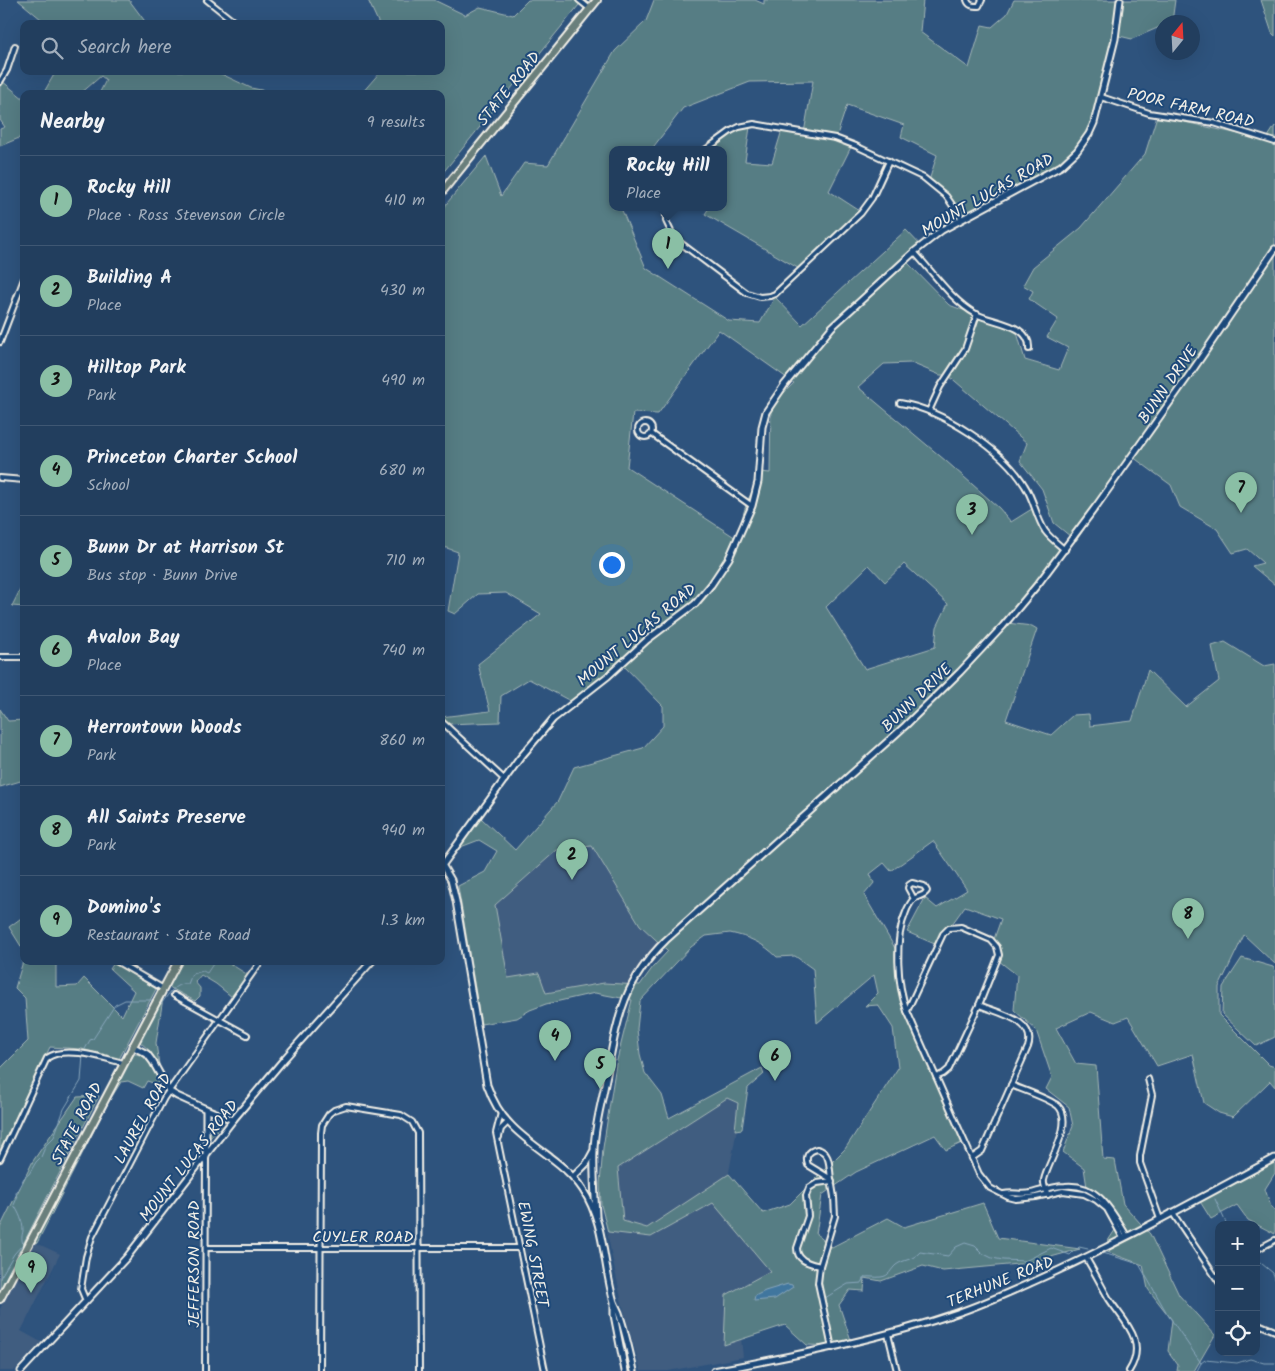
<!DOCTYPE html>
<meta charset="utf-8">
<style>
body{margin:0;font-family:Kalam,sans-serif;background:#2e4967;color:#f1f3f6}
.controls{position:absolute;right:15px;bottom:15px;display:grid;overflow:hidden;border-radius:10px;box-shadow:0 5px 20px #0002}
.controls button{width:45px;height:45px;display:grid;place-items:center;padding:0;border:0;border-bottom:1px solid #3f5773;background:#223e5e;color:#f1f3f6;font:25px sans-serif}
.compass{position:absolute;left:1155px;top:15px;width:45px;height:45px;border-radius:50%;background:#223e5e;box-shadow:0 5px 20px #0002;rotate:18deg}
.you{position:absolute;left:611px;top:564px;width:18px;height:18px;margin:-12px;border:4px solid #fff;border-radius:50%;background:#1a73e8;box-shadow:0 0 0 8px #1a73e833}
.badge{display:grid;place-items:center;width:32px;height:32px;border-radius:50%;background:#8abfa5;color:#111;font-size:16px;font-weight:700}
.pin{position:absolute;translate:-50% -41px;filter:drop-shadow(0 1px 2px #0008)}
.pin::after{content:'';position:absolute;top:26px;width:18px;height:15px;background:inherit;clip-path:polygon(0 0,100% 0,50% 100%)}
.popup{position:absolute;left:609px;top:146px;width:118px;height:65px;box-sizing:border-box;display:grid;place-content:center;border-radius:10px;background:#223e5e;filter:drop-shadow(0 1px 4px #0005);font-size:16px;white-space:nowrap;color:#a2aebc}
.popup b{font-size:19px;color:#f1f3f6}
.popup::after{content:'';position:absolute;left:50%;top:100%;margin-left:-10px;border:10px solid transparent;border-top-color:#223e5e}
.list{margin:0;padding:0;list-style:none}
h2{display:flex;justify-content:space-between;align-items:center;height:65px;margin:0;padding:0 20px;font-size:21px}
h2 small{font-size:16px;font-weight:400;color:#a2aebc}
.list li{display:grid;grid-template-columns:32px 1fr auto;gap:15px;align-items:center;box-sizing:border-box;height:90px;padding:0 20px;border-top:1px solid #3f5773}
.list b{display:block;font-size:19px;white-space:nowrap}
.list p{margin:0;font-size:16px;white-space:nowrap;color:#a2aebc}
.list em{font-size:16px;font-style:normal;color:#a2aebc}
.icon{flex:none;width:28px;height:28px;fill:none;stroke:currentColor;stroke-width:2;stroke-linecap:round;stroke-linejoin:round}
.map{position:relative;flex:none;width:1275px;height:1371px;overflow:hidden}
.search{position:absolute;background:#223e5e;box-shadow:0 5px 20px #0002;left:20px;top:20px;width:425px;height:55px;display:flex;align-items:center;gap:12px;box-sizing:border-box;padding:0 18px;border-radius:10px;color:#a2aebc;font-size:19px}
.panel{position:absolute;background:#223e5e;box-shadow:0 5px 20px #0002;left:20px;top:90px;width:425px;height:875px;border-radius:10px}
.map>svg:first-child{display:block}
.built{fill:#405d80}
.green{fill:#567d84;stroke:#a5b7b6;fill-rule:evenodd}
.water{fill:#41769e;stroke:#89a7bc}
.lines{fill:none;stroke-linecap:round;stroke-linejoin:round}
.stream{stroke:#89a7bc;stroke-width:1}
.minor-casing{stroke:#f4f1e8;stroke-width:8}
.tertiary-casing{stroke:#f4f1e8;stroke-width:9}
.trunk-casing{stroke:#f4f1e8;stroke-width:10}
.minor{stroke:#1f4a7a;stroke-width:4}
.tertiary{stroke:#1f4a7a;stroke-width:5}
.trunk{stroke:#6b7f7c;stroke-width:6}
.labels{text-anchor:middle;stroke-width:4;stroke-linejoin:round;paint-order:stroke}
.street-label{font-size:16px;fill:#f4f1e8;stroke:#1f4a7a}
</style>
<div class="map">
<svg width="1275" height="1371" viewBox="0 0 1275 1371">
<rect width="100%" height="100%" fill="#2e537d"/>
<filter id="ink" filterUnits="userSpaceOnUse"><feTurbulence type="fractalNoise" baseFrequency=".02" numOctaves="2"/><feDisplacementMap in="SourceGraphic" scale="10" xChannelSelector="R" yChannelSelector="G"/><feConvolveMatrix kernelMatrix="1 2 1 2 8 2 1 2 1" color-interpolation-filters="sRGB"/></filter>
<g filter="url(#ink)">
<!-- built -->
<g class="built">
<polygon points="592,846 640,925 659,942 644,957 627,985 604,983 545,993 508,978 495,905 557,850"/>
<polygon points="745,1085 727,1183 781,1266 737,1301 743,1357 668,1371 641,1371 622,1303 611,1252 600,1196 600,1176"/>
<polygon points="34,1242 60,1254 21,1331 41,1342 14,1371 0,1371 0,1309"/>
</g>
<!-- green -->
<g class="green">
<polygon points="18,0 129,0 147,24 47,24"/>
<polygon points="368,0 434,0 465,15 480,7 513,15 528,0 583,0 441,175 441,94 361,94 381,71 441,71 441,24 379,24"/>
<path d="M654,0H755L764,4V0H923L920,32L969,68L982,25L992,27L1007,14L1014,0H1175L1172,22H1162V26L1132,39L1115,35L1088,135L1066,162L963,221L929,181L937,155L901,137L904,125L847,105L836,138L852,145L829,191L863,213L803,271L705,214L709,208H723V150H708L736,131L750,127L745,161L772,163L782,130L804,133L813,81L750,82L683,108L651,150H613V208H621L646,268L729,321L760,323L775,297L802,325L906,230L923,248L907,262L949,305L1016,329L1025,360L1059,370L1068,348L1047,337L1058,319L1029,299L1033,291L1023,285L1033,267L1081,228L1145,154L1157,116L1266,140L1275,126V585L1252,566L1263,563L1247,549L1233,553L1217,529L1180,507L1171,485L1133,457L1076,541L1054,523L1042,489L1020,461L1027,443L948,375H940L911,363L884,364L858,387L946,461L999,508L1011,522L1035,507L1046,532L1065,550L1007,623L1032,626L1037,629L1006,720L1051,735L1073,715L1089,714L1090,726L1132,721L1148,670L1186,707L1219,681L1212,646L1225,642L1264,666L1275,664V964L1244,935L1219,987V1015L1269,1065L1275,1067V1087L1270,1081L1233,1117L1219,1113L1204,1103L1193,1054L1157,1066L1128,1017L1115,1022L1091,1012L1056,1028L1076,1064L1096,1066L1103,1159L1115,1160L1123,1204L1150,1234L1179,1295L1215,1335L1194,1371H1177L1178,1365L1168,1351L1172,1320L1148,1289L1143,1265L1102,1250L1119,1224L1088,1194L1084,1168L1063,1152L1073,1126L1069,1107L1046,1089L1052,1077L1036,1030L1014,1010L1017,975L999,961L993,942L1001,919L965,906L937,945L907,932L925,898L937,908L967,890L933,841L891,871L884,863L870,874L874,883L864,895L899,955L900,989L964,1142L946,1150L935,1135L856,1172L822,1195L816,1234L832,1247L888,1218L904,1227L983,1203L998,1238L1080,1249L1029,1263L943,1271L923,1266L881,1281L865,1278L864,1291L850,1290L839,1305L852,1343L837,1346L807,1345L785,1325L724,1345L726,1295L770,1271L713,1203L651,1237L608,1232L601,1205L600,1184L603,1148L616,1064L632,1000L595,993L546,1004L530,1010L517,1018L481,1024L458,886L485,872L497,851L479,840L458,848L481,818L515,850L558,801L574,767L643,748L663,726V706L622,664L574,703L529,679L501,696L500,722L447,724L441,719V717L490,711L478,664L541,614L506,593L478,594L455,614L448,611L458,552L441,546V214L447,203L486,156L501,196L524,163L548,165L615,51L646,21ZM719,330L794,383L771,405L770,473L761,472L747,502L736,538L627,467L633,413L658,414ZM904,564L948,604L937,627L935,647L865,669L826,607L869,565L885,582ZM592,846L640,925L668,951L653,967L640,985L604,983L546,993L539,973L508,978L495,905L557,850ZM730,933C749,937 763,943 777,957L795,956L813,969L817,1023L874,975L878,993L865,1006L878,1005L893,1028L898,1068L845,1149L790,1204L763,1213L729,1174L647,1228L623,1221L618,1168L727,1098L738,1103L735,1130L742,1129L748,1088L764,1074L762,1068L669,1118L662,1095L645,1073L640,1054L637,1029L640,1001L691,947L706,936Z"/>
<polygon points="1261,0 1275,0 1275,36 1272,33"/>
<polygon points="56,71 215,71 251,88 281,94 99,94 106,80 101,76 80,94 43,94"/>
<polygon points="2,81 24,99 24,136 0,146 0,129 5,127 0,120 0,82"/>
<polygon points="24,582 24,607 12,606"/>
<polygon points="0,709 8,721 24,720 24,780 0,787"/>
<polygon points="24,916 24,951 9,927"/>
<polygon points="24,958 24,961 56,961 56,987 77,986 84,978 122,1016 134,991 110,969 114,963 156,989 119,1059 82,1049 50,1047 0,1150 0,1069 28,1041 25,998 15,988"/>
<polygon points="1242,958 1273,967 1275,970 1275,1037 1256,1046 1222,1014 1223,987"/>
<polygon points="183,961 229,961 229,963 248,975 232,997 216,984 201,975 195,982 200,988 200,996 195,1001 169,987"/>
<polygon points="163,998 156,1043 159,1065 150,1051 140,1042"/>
<path d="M134,1054C148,1054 155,1072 160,1083L156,1084L147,1081L143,1088L128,1081L121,1082L108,1103L37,1243L34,1242L106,1101Z"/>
<polygon points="99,1096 0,1289 0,1228 33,1161 77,1097"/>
<polygon points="214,1116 224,1120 224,1122 209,1139 209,1119"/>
<polygon points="1275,1159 1275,1173 1265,1189 1271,1207 1275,1210 1275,1234 1248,1220 1237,1205 1211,1219 1199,1200"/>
</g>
<!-- water -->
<polygon class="water" points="788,1284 792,1285 793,1287 775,1299 754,1301 755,1296 765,1291"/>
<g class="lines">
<!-- stream -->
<g class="stream">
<polyline points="224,961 227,961"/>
<path d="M161,1004C168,996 174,982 188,984L192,974L203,971L207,973L215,961"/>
<polyline points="84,1051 90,1040 93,1039 115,1005 125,1000 152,1000"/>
<polyline points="1215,1199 1227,1225"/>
<polyline points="1077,1249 1079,1247 1088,1249"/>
<polyline points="1103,1253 1139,1264 1168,1315 1201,1363"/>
<polyline points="1256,1259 1273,1273 1275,1279"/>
<path d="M0,1278L14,1254L23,1244C21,1238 22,1236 23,1231C23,1221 19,1213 14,1205L17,1198L16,1193L24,1178L29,1174L36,1162L41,1157L46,1145L54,1137L64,1109L81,1081L83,1055"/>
<path d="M825,1298L848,1284L862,1283L865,1277C871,1276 875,1278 881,1277C890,1276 890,1270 896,1265C904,1259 912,1261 920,1252L948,1256L956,1247L965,1243L975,1246L982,1253L992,1258L1003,1260L1025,1261L1051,1248L1070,1255L1073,1252"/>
<polyline points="1197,1371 1201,1363 1205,1360 1237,1363 1250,1359 1264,1363 1275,1363"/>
</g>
<!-- minor casing -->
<g class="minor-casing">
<g id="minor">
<polyline points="207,0 237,24"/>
<polyline points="579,0 590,9"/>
<path d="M967,0C969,6 973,6 979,6L982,0"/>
<polyline points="0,82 7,70 15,46"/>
<polyline points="1101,97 1149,113 1214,123 1275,142"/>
<polyline points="705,150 731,131 739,127 754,124 835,138 856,146 924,178 946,196 962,219"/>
<polyline points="666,208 666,221 674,238 747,293 760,297 770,296 775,294 861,213 872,198 889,161"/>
<path d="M914,252C933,272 951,300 976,314C993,323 1031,324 1029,349"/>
<polyline points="0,342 24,279"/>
<path d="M900,403C942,410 1003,449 1025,486C1034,500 1036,517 1045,531C1050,538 1058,544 1065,550"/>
<polyline points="929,411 940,387 965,349 977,314"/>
<circle cx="645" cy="430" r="7"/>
<polyline points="652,434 752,506"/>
<polyline points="0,478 24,480"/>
<polyline points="0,657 24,657"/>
<polyline points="441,721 505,780"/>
<polyline points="116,961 162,988"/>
<polyline points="174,995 247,1035"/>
<path d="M907,1011C897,984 894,939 906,912C907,909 911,901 914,899C919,895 923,897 927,891L924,886L912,883L909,885L908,888L914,899"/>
<polyline points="936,1077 943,1074 949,1069 979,1005 999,955 997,947 991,940 961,927 949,928 943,934 907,1011 979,1174 990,1188 1008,1197 1016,1199 1036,1197 1063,1191 1084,1194 1096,1200 1107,1209 1123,1238"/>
<polyline points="1148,1079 1152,1095 1140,1156 1140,1163 1160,1219"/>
<path d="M1011,1085C1023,1090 1050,1099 1058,1106C1075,1123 1048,1161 1044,1180C1043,1185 1046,1190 1048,1195"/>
<polyline points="501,1113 496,1133 545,1371"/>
<polyline points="499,1137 501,1129 508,1122"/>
<path d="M817,1149C831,1152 829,1167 831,1179L808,1165C805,1157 808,1151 817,1149Z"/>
<path d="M972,1158L982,1151L1028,1047C1037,1020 998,1013 979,1005"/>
<path d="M0,1159L47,1058C64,1045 104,1058 123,1063"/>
<polyline points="831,1179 834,1197 835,1216 820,1266 818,1283 832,1348"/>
<path d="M1004,1194C1012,1192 1022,1195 1031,1193C1042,1190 1054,1186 1065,1186C1099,1183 1112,1212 1127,1236"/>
<polyline points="1172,1212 1219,1282"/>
<polyline points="206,1248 520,1248"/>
<polyline points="1256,1250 1275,1240"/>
<path d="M1086,1258C1094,1271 1101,1285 1109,1299C1124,1322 1148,1341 1129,1371"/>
<path d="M820,1266C809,1263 797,1261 797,1248L808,1216L806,1196L809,1188L817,1183L832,1181"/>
<polyline points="86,1301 81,1289 86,1257 92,1237 164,1098 261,961"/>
<polyline points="1256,1323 1275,1331"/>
<polyline points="888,1334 897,1371"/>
<polyline points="205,1371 206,1157"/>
<polyline points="320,1371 321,1133 322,1125 329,1114 334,1110 346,1106 401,1115 412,1122 418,1133 419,1371"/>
</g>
</g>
<!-- tertiary casing -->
<g class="tertiary-casing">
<g id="tertiary">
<path d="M441,863L451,880L456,901L487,1085C492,1099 499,1113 510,1124C532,1148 565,1162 583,1190C605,1223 603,1265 614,1302C616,1307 619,1311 620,1316C626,1334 630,1353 634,1371"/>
<polyline points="441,867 520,758 553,719 608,676 647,640 695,604 711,585 729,558 752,506 758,482 762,427 766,412 785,384 832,327 914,252 942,230 1061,166 1077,151 1089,134 1094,123 1115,39 1120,0"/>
<polyline points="132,1046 147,1054 153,1062 169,1091 177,1096 206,1109 206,1157"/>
<polyline points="206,1109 233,1120"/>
<polyline points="573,1177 587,1163 593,1152"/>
<path d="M596,1216C595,1194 593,1173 594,1151C594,1129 601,1106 605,1084C617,1024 620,985 666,940L905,726L960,672L1003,626L1038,584L1097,505L1192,371L1275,249"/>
<polyline points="614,1304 614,1315 625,1371"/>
<polyline points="21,1371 127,1257 233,1120 285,1058 372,961"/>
<path d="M714,1371C796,1355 878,1340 957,1313C984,1304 1010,1292 1037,1280C1118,1244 1196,1200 1275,1158"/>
</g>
</g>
<!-- trunk casing -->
<g class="trunk-casing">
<g id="trunk">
<polyline points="441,193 597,0"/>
<polyline points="0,1299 178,961"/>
</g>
</g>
<!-- minor -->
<use href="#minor" class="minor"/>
<!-- tertiary -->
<use href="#tertiary" class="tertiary"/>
<!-- trunk -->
<use href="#trunk" class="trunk"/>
</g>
</g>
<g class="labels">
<!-- street labels -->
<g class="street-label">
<text transform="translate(508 88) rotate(-51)" y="6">STATE ROAD</text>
<text transform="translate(1191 107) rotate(13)" y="6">POOR FARM ROAD</text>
<text transform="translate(987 194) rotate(-30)" y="6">MOUNT LUCAS ROAD</text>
<text transform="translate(1167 384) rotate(-55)" y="6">BUNN DRIVE</text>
<text transform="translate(636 634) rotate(-40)" y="6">MOUNT LUCAS ROAD</text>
<text transform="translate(916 697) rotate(-44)" y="6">BUNN DRIVE</text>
<text transform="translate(142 1118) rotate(-61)" y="6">LAUREL ROAD</text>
<text transform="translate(76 1123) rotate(-62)" y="6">STATE ROAD</text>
<text transform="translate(188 1160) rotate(-52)" y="6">MOUNT LUCAS ROAD</text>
<text x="363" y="1242">CUYLER ROAD</text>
<text transform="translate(534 1254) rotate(79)" y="6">EWING STREET</text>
<text transform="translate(193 1264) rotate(-90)" y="6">JEFFERSON ROAD</text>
<text transform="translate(1000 1281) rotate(-22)" y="6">TERHUNE ROAD</text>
</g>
</g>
</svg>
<div class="controls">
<button>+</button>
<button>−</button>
<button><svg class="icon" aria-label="locate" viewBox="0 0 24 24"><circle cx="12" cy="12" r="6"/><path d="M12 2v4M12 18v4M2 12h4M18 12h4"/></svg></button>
</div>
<svg class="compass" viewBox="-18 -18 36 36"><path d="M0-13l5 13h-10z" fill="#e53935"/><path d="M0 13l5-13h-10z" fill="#a2aebc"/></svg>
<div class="you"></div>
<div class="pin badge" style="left:668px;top:269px">1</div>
<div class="popup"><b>Rocky Hill</b>Place</div>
<div class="pin badge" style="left:572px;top:880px">2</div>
<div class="pin badge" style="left:972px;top:535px">3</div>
<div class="pin badge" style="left:555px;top:1061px">4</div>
<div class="pin badge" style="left:600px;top:1089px">5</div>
<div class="pin badge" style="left:775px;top:1081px">6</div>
<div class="pin badge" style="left:1241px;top:513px">7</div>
<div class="pin badge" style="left:1188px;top:939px">8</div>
<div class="pin badge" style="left:31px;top:1293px">9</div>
<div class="search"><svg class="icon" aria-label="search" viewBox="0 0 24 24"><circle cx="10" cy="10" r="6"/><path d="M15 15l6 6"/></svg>Search here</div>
<section class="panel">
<h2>Nearby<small>9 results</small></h2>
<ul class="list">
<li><span class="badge">1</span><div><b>Rocky Hill</b><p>Place · Ross Stevenson Circle</p></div><em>410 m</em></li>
<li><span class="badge">2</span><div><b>Building A</b><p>Place</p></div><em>430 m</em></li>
<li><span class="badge">3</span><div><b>Hilltop Park</b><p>Park</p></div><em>490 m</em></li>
<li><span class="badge">4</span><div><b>Princeton Charter School</b><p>School</p></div><em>680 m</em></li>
<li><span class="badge">5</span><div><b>Bunn Dr at Harrison St</b><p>Bus stop · Bunn Drive</p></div><em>710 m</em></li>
<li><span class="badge">6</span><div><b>Avalon Bay</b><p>Place</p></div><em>740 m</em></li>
<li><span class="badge">7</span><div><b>Herrontown Woods</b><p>Park</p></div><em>860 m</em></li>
<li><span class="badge">8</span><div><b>All Saints Preserve</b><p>Park</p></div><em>940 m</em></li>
<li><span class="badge">9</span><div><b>Domino's</b><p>Restaurant · State Road</p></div><em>1.3 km</em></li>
</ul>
</section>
</div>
